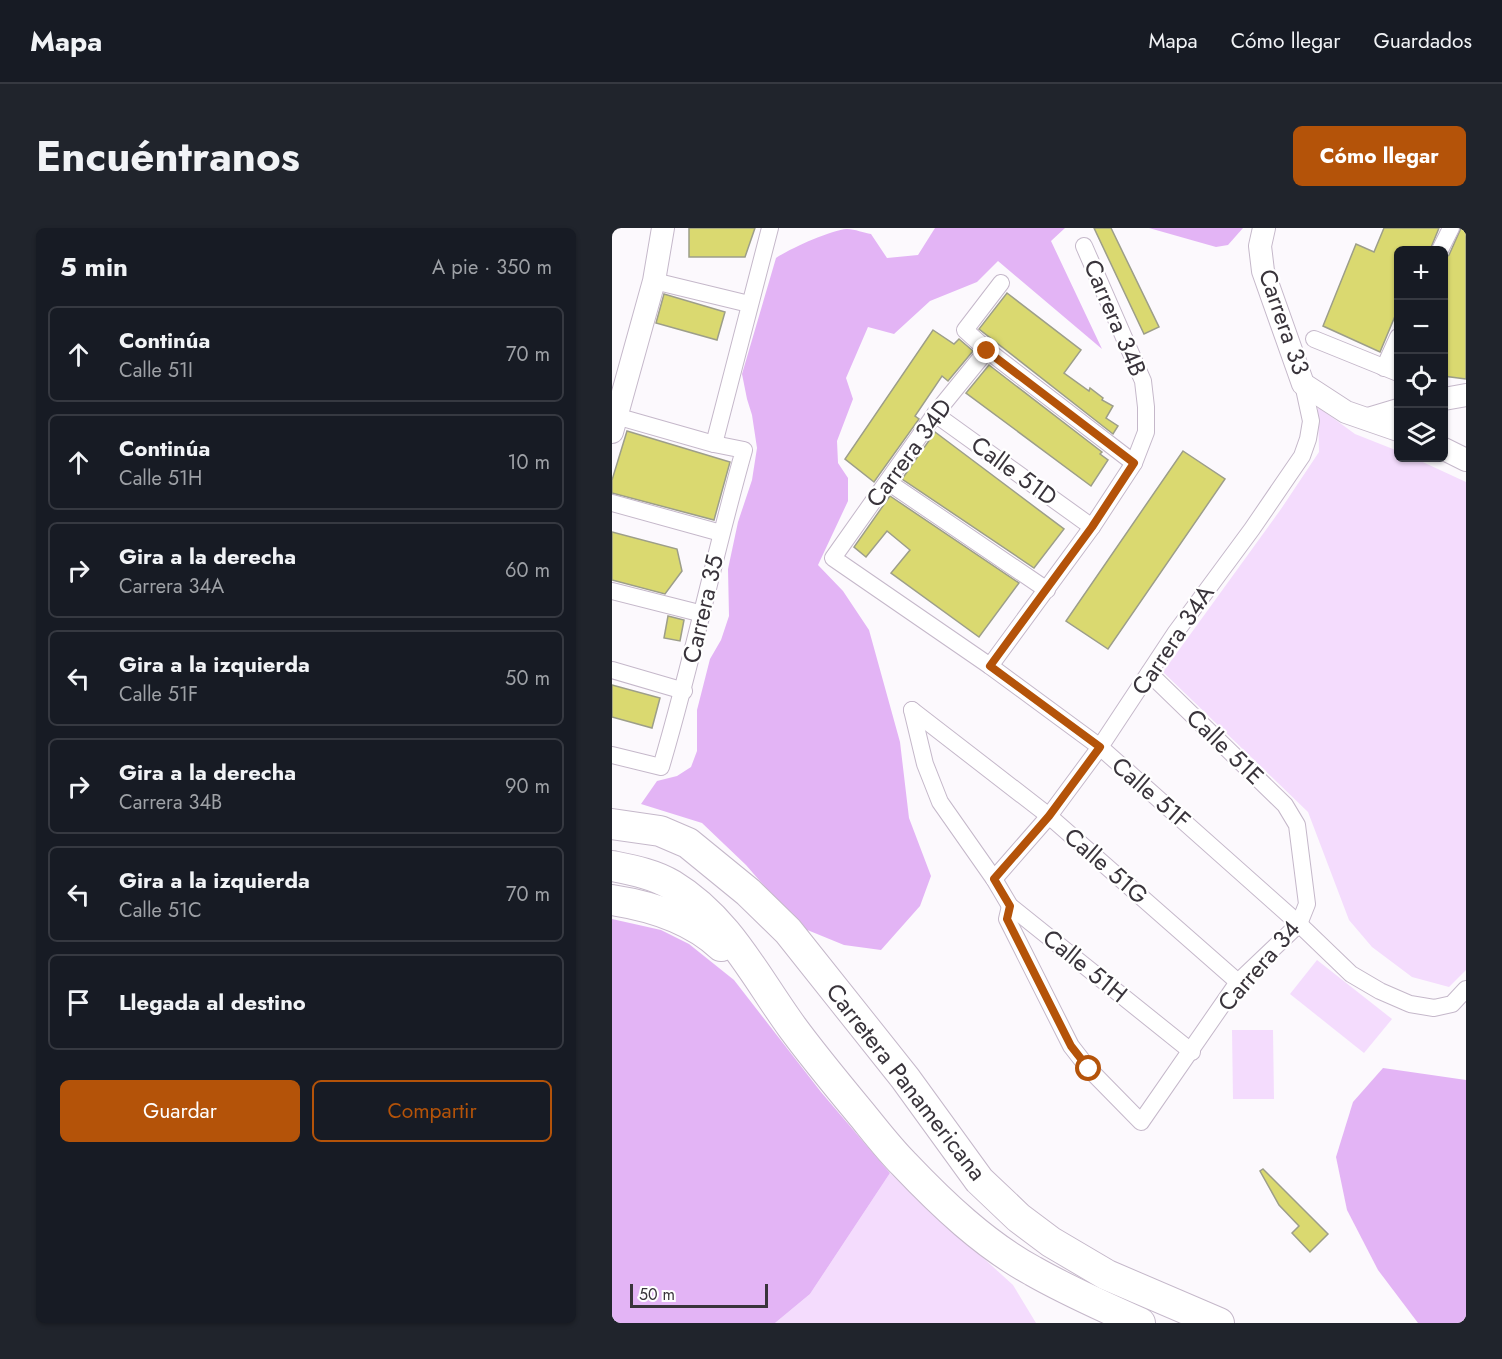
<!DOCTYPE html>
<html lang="es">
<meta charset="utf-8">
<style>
body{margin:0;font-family:Jost,sans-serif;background:#20242c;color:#f1f3f6}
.controls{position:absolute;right:18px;top:18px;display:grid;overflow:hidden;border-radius:9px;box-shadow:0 2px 4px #0004}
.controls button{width:54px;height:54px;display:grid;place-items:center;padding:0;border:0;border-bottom:2px solid #363941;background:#171b24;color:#f1f3f6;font:30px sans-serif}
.scale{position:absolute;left:18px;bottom:15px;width:138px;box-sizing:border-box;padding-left:6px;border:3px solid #39343b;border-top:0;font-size:16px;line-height:21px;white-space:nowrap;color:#39343b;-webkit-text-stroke:4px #fff;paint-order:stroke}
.stop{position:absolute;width:18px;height:18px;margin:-14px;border:4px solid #b45309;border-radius:50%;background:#fff}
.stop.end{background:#b45309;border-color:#fff;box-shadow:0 2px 6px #0008}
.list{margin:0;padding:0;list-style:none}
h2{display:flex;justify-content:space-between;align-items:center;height:78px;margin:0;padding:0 24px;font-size:26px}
h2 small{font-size:20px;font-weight:400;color:#9ea1a6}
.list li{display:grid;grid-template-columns:39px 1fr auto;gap:18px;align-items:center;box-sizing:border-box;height:96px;margin:0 12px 12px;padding:0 12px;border:2px solid #363941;border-radius:9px}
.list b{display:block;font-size:22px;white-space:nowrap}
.list p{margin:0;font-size:20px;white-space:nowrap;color:#9ea1a6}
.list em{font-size:20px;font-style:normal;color:#9ea1a6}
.actions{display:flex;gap:12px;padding:18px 24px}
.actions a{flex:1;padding:14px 0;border:2px solid #b45309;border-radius:9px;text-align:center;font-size:21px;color:#b45309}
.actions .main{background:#b45309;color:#fff}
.icon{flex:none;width:33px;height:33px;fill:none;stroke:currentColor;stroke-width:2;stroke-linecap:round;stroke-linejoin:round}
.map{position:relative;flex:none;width:854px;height:1095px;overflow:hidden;border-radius:9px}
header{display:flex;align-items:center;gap:36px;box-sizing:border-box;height:84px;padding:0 30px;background:#171b24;border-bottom:2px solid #363941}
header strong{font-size:28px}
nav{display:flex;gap:33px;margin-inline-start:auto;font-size:21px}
.intro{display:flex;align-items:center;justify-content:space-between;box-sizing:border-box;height:144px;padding:0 36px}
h1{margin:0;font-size:42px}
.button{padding:15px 27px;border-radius:9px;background:#b45309;color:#fff;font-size:21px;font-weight:700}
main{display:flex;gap:36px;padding:0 36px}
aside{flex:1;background:#171b24;border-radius:9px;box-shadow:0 2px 4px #0004}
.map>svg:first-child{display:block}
.green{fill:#f4dcfd}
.forest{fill:#e3b4f5}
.building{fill:#dad970;stroke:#9d9e89;stroke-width:1.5}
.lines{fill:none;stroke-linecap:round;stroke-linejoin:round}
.street-casing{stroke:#c5b8ca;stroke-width:18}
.secondary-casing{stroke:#c5b8ca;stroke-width:24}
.highway-casing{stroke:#c5b8ca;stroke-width:32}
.street{stroke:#fff;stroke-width:16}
.secondary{stroke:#fff;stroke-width:22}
.highway{stroke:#fff;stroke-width:30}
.route{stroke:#b45309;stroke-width:8}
.labels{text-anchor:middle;stroke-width:4.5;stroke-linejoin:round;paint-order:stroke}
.street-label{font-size:24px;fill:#39343b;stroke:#fff}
</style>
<header>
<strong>Mapa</strong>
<nav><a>Mapa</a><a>Cómo llegar</a><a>Guardados</a></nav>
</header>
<div class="intro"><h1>Encuéntranos</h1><a class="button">Cómo llegar</a></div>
<main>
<aside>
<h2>5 min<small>A pie · 350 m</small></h2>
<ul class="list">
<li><svg class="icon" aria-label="ahead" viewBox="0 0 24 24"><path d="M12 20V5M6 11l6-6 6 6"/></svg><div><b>Continúa</b><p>Calle 51I</p></div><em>70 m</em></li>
<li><svg class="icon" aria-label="ahead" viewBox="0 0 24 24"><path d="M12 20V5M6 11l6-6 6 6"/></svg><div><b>Continúa</b><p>Calle 51H</p></div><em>10 m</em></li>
<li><svg class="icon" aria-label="right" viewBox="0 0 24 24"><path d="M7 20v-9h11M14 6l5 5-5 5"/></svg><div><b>Gira a la derecha</b><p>Carrera 34A</p></div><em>60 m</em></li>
<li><svg class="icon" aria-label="left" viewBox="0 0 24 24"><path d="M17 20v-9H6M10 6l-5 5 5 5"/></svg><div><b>Gira a la izquierda</b><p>Calle 51F</p></div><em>50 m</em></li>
<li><svg class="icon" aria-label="right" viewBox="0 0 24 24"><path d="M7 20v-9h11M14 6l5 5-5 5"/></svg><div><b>Gira a la derecha</b><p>Carrera 34B</p></div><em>90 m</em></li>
<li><svg class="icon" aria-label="left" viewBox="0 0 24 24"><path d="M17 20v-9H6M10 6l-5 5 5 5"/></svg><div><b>Gira a la izquierda</b><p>Calle 51C</p></div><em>70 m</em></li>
<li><svg class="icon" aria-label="arrive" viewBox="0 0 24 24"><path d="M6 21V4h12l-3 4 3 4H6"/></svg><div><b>Llegada al destino</b></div></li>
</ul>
<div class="actions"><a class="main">Guardar</a><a>Compartir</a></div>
</aside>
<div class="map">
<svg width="854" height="1095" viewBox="0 0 854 1095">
<rect width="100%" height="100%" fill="#fcf9fd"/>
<!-- green -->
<g class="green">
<polygon points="706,179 743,206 786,223 786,230 802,230 854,254 854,742 837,759 800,749 760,719 737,692 696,584 551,444 669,281 707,224"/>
<polygon points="705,732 780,791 752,825 678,766"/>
<polygon points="620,802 661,802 662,871 621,871"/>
<polygon points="278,945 401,1057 424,1095 163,1095 198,1066"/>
</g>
<!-- forest -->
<g class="forest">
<path d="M323,0H453L439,13L490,121L386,33L365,54L318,73L282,106L256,99L234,150L241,171L225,213L226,235L236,250V273L206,337L231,363L257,402L288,514L297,590L319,648L308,678L269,722L232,717L188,699L134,637L90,595L29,576L45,553L65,548L79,539L85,523V482L98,431L109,412L117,388L116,341L126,294L140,252L145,220L140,187L135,171L130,146L164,30C177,21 219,2 235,1C243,1 252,5 259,6L275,30L306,27Z"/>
<polygon points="537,0 631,0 616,17 604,19"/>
<polygon points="0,691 49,702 77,716 122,752 209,864 278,945 198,1066 163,1095 0,1095"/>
<polygon points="771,840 854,852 854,1095 806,1095 766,1042 735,982 724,929 741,874"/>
</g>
<!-- building -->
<g class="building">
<polygon points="77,0 143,0 133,29 77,29"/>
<polygon points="482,0 499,0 547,99 532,106"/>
<polygon points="772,0 827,0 818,22 786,22 786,81 768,124 711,98 744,16 762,24"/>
<polygon points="849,0 854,0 854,151 831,148 831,32 837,27"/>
<polygon points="395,65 469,122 452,145 477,163 478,160 491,170 490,172 501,178 494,190 506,198 501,206 367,101"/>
<polygon points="52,66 113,84 105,112 44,95"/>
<polygon points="321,102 342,116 347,111 361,123 336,153 330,148 303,188 307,191 262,254 233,231"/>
<polygon points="377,137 490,224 488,226 496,232 479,258 354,165"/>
<polygon points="15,203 118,234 102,292 0,265 0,252"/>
<polygon points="323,204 452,301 422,340 290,251"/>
<polygon points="571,223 613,251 496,421 454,393"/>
<polygon points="278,268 407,355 367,409 279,345 298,322 275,303 254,329 242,319"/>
<polygon points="0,304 65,321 70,343 53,366 0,352"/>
<polygon points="56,388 72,392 68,413 52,410"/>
<polygon points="0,457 48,470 40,500 0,489"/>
<polygon points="651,941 716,1006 698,1024 680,1005 687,998 667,977 648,943"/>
</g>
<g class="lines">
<!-- street casing -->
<g class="street-casing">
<g id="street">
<polyline points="828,22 839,0"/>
<polyline points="42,53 137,76"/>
<polyline points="389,55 353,102 375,122 522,235"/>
<polyline points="702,111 786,145"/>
<polyline points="375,122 323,186 221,330 378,438 488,519 687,696 739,746 768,763 798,776 822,780 840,776 854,761"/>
<polyline points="772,140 786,109"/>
<polyline points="323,186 480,299"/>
<path d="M0,187L102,216L132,222C102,328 80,435 49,539L0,527"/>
<polyline points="102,216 158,0"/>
<polyline points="276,254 435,362"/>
<polyline points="0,275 109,305"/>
<polyline points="0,363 91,386"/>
<polyline points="378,438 480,299 522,235 534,204 534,179 531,153 472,18"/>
<polyline points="0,442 72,463"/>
<polyline points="300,482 313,536 328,574 382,651 398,678 580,824"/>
<polyline points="300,482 437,588 626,754"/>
<polyline points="382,651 437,588 488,519 564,404 640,301 690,228 696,211 699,193 691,156"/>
<polyline points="398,678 395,691 459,818 477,841 529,894 626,754 687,696 695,676 685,597 673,577 537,445"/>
</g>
</g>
<!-- secondary casing -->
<g class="secondary-casing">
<g id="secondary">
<polyline points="652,0 648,18 651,43 691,156 734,184 786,202"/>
<polyline points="832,171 854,167"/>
<polyline points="756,191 786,182"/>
<polyline points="0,204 42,53 51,0"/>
<polyline points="832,221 854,232"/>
</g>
</g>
<!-- highway casing -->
<g class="highway-casing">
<g id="highway">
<polyline points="0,596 48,603 76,615 136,664 176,703 293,850 367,952 407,990 439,1014 495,1047 607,1095"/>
<path d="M0,638C20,642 42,646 60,657C116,691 143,748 180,799C202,829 227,859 251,888C264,904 277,921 292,936C330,976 373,1017 421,1043C456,1063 492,1079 528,1095"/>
<path d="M0,672C39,678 79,690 109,718"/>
</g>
</g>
<!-- street -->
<use href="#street" class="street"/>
<!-- secondary -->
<use href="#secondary" class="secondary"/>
<!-- highway -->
<use href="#highway" class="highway"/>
</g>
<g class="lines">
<!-- route -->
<polyline class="route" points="375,123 522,235 480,299 378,438 488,519 437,588 382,651 398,678 395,691 459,818 477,841"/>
</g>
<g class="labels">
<!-- street labels -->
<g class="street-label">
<text transform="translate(503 90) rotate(67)" y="8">Carrera 34B</text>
<text transform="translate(672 94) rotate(71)" y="8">Carrera 33</text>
<text transform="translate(297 225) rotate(-54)" y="8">Carrera 34D</text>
<text transform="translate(402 243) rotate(36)" y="8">Calle 51D</text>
<text transform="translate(91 381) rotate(-77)" y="8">Carrera 35</text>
<text transform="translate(561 412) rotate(-56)" y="8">Carrera 34A</text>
<text transform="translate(613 519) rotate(44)" y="8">Calle 51E</text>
<text transform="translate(539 565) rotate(41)" y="8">Calle 51F</text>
<text transform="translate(494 638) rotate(41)" y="8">Calle 51G</text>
<text transform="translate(473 738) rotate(39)" y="8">Calle 51H</text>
<text transform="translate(647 738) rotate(-49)" y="8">Carrera 34</text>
<text transform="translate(294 854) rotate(52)" y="8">Carretera Panamericana</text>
</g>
</g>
</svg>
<div class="controls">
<button>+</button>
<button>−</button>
<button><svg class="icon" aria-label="locate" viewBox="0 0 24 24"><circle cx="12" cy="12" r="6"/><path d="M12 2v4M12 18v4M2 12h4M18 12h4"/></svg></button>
<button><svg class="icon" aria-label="layers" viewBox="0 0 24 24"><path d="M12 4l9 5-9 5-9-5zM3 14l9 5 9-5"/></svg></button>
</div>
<div class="scale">50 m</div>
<div class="stop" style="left:477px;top:841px"></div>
<div class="stop end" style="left:375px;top:123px"></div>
</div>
</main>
